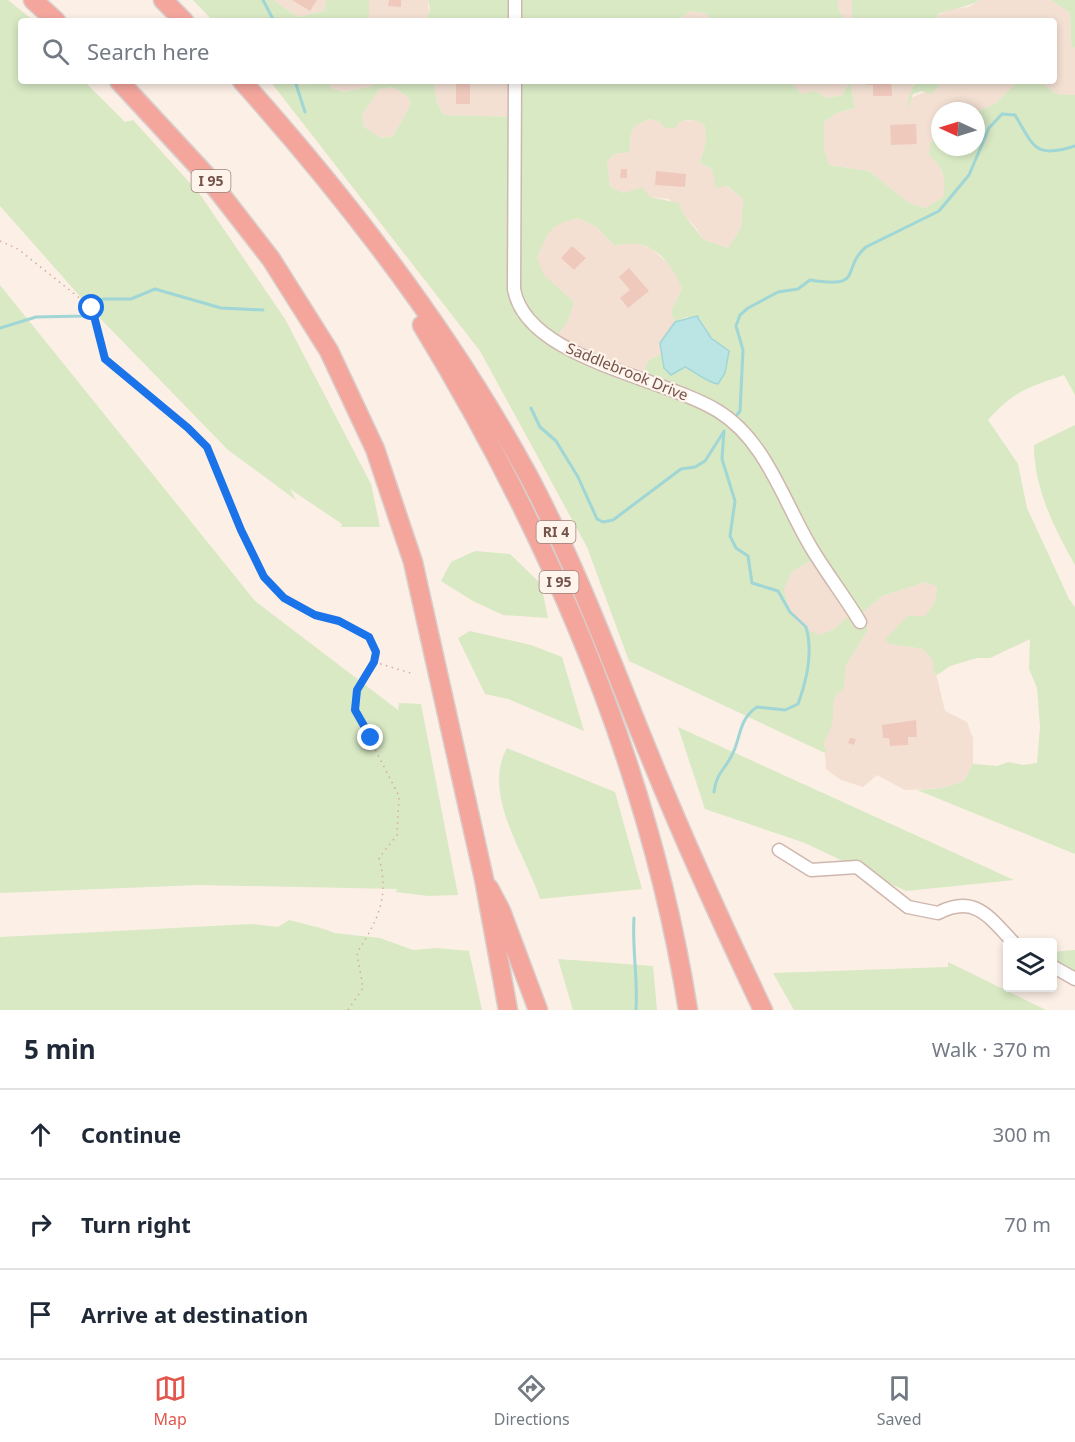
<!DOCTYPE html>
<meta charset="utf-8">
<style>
body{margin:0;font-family:"Noto Sans",sans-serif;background:#f6f6f7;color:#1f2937}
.controls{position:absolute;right:18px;bottom:18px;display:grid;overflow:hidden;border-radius:6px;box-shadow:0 3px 9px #0003}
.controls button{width:54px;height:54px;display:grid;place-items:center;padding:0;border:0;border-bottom:2px solid #e0e1e3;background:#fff;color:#1f2937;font:30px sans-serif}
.compass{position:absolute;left:931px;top:102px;width:54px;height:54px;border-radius:50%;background:#fff;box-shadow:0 3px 9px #0003;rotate:274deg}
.stop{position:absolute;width:18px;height:18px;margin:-14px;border:4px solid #1a73e8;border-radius:50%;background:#fff}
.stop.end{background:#1a73e8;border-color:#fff;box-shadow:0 2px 6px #0008}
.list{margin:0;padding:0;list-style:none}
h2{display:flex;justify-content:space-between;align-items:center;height:78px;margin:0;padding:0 24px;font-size:26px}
h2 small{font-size:20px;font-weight:400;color:#747a83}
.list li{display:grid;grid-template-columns:39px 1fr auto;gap:18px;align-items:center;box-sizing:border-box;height:90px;padding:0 24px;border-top:2px solid #e0e1e3}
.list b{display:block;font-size:22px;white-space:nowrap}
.list em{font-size:20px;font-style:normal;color:#747a83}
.icon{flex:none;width:33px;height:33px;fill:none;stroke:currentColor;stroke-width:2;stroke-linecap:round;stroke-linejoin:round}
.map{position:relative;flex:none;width:1075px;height:1010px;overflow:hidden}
.search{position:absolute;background:#fff;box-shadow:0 3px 9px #0003;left:18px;right:18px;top:18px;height:66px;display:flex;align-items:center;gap:15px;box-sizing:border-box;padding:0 21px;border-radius:6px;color:#747a83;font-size:22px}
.sheet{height:348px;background:#fff}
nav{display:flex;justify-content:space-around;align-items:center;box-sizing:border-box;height:84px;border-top:2px solid #e0e1e3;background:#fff;font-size:16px;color:#747a83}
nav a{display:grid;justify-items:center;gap:3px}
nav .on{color:#e2574d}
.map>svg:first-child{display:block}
.residential{fill:#f3e0d3}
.green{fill:#d8e9c4;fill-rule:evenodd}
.water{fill:#bae5e4;stroke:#a0d6d6;stroke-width:1.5}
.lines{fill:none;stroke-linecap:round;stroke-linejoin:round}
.stream{stroke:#a0d6d6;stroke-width:3}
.building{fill:#f0c9bd}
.minor-casing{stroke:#cfb7ae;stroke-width:15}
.highway-casing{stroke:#d8cfcd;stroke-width:21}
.path{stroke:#d5aca0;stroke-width:1.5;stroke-dasharray:1.5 4.5;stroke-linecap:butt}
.minor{stroke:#fff;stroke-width:12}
.highway{stroke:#f4a69d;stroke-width:18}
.route{stroke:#1a73e8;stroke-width:8}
.labels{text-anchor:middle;stroke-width:4.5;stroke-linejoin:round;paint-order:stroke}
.shield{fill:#fef4eb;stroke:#9d837b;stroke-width:1.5}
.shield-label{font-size:14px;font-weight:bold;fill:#74534b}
.street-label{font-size:15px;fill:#74534b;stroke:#fef4eb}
</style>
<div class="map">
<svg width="1075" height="1010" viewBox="0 0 1075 1010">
<rect width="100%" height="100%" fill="#fcefe5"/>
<!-- residential -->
<g class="residential">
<polygon points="273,0 327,0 328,5 324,11 298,17"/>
<polygon points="369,0 428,0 429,16 426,21 369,21"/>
<polygon points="839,0 906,0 899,21 845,21 837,6"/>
<polygon points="980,0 1051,0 1070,13 1071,45 1075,48 1075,95 1056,94 1039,81 1054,81 1054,21 937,21 938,15 951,9 969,7"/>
<polygon points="691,11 707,14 711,21 676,21"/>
<polygon points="295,81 375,81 372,86 344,92 331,88 328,82 301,85"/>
<polygon points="434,81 517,81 515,117 444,115 437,103"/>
<polygon points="788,81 849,81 842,95 828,98 815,91 802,94"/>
<polygon points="850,81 913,81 913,91 908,99 938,87 937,81 1018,81 996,103 976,112 940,111 940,133 930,143 946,183 943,197 925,208 909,203 869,171 829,165 824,148 824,122 837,113 855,108"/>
<polygon points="393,87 407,96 411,104 393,136 381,138 364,127 362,115 379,89"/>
<polygon points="650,119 660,122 697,120 705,126 706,141 700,163 712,169 716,178 743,199 741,228 728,248 702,239 697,229 669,199 650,197 639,190 624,193 610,187 607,162 613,154 630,152 631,130 635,125"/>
<polygon points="578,218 595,226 615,246 632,241 652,249 675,270 682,288 671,312 675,322 660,343 663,353 648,361 641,377 553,340 568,321 574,302 543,275 537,258 546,235 557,223"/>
<polygon points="815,558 853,613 834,629 819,635 796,625 788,609 783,589 792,572"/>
<polygon points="926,582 937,587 935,601 925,616 890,644 923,649 933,661 945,711 967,722 973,738 973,764 964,781 943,788 905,790 877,775 863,787 841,780 826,769 825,753 827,751 824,744 833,717 831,703 835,694 844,688 846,665 868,630 859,616 882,596"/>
</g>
<!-- green -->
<g class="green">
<polygon points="0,0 8,0 34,21 21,21 21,81 84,81 125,122 133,120 199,193 285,319 371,484 380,527 341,527 342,524 290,489 296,500 228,450 93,311 0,206"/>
<polygon points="193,0 273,0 298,17 324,11 327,0 369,0 369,21 213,21"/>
<polygon points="428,0 839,0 837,6 845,21 711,21 707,14 691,11 676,21 426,21 430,8"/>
<path d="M852,0H980C967,8 953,8 938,14L937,21H852Z"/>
<polygon points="1051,0 1075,0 1075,48 1071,45 1070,13"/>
<path d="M270,81H295L301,85L328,82L331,88L344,92L372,86L375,81H434L437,103L444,115L515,117L517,81H788L802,94L815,91L828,98L842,95L850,81L855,108L837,113L824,122V148L829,165L869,171L909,203L925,208L943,197C947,179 943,167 929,155L930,143L940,133V147H976V112L996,103L1018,81H1039L1056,94L1075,95V395L1064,375C1027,388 1015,390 988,420L1018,464L1027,508L1069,599L1075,607V854L917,790L943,788L964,781L973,764L997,766L1008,762L1023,765L1037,763L1040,727L1037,688L1029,669L1030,639L990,658H977L950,666L937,675L933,671V661L923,649L890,644L885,640L907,616H925L935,601L937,587L926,582L882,596L859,616L868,630L846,665L844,688C830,698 834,702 833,716C833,725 827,736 824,744L827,751L825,753L629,661L587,547L480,351ZM393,87L407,96L411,104L393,136L381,138L364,127L362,115L379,89ZM650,119L660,122L665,128H675L679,122C690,119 696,119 705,126L706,141L700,163L712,169L716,188L727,186L743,199L741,228L728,248L702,239C695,225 683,219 679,203L650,197L642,187L624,193L610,187L607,162L613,154L630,152C631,130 628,127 650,119ZM578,218L595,226L615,246C650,236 669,259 682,288L671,312L675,322L687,317L700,318L711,338L727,350L709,382C695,368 683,367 664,368L663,353L648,361L641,377L554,340L568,321L574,302L544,275L537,258C548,231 550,225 578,218ZM815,558L852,613L834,629L819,635C792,623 790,617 784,589L792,572Z"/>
<polygon points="913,81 937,81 938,87 932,94 922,91 913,94 908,109 908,99 914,85"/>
<polygon points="0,285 255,601 398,710 399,703 421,704 458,895 428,896 396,892 397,889 199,885 0,893"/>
<path d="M1075,425V565C1054,528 1034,488 1034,445Z"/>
<polygon points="475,551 510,554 541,584 548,618 503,615 473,601 441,581 451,562"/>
<polygon points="470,631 531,645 562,657 584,731 508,699 485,694 458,638"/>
<polygon points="678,727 1014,880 906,891 805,843 705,809"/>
<path d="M507,748L615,792L642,889L540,899C526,854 481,795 507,748Z"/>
<path d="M289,920C296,922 331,930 334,933L380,938L413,950L437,948L469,951L482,1010H0V937L252,924L278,927Z"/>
<polygon points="1075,950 1075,972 1053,962 1052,952"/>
<polygon points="558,959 653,966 657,1010 573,1010"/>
<polygon points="948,962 1046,1010 794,1010 773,973 948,967"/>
</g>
<!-- water -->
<path class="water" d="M697,316L711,338L729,351L725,373L718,384C706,382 696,372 685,367L671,375L664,368L660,343L675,322Z"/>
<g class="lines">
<!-- stream -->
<g class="stream">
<polyline points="263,0 274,21"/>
<polyline points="295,81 305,112"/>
<polyline points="0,328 36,317 84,316 103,299 131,299 155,289 221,308 263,310"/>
<polyline points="531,408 540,427 556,441 578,477 597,519 603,522 613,520 681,469 695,467 705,461 723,433"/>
<path d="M736,416L740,411L743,350L736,326L740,315L748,308L778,292L798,289L810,280C866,289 840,269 866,247L939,211L969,175L989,128L1002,114L1015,115C1034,147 1035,159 1075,146"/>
<path d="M714,792C716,773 725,770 733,753C741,736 739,719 757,707L785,710L798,704C807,680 813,651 806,627L790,612L778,591L752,583L748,556L736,548L730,536L735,501L722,459L724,431"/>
<path d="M634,918C632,949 638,979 636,1010"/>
</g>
</g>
<!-- building -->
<g class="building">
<polygon points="292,0 317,0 310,11"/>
<polygon points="389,0 401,0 401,7 388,6"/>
<rect x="456" y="81" width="14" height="23"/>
<polygon points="867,81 891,81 892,96 873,96 873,85 867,85"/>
<polygon points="916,124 917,144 891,145 890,125"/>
<polygon points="621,169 627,169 627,178 620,178"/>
<polygon points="656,171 686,174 685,187 655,185"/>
<polygon points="572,246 586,258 574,270 561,258"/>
<polygon points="629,268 649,291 628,308 620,298 630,290 619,277"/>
<polygon points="916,720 917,737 908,737 908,745 890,746 889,738 883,738 882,725"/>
<polygon points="850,738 856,739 854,745 848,743"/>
</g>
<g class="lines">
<!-- minor casing -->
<g class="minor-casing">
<g id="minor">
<polyline points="515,21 515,0"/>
<path d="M515,81L514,289C526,359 663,377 718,411C766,440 784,503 812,549C827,574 845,597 860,622"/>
<path d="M779,850L811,870L857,867L908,907L938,913C975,894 989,917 1013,942"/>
<polyline points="1052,966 1075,979"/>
</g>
</g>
<!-- highway casing -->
<g class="highway-casing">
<g id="highway">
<polyline points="33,0 56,21"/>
<polyline points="163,0 184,21"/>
<polyline points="119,81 205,174 271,259 329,351 375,449 413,562 484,879 508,1010"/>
<path d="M242,81C351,203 451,333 529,477C576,566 611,661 649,754C684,841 723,926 763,1010"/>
<path d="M422,325C550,536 649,765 688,1010"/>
<polyline points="489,888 501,911 538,1010"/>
</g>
</g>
<!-- path -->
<g class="path">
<polyline points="0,241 18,249 92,308 105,359 188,428 207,447 241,530 264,577 284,598 315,615 339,621 369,637 376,652 374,662 414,674"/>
<path d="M348,1010L363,988L357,953C377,921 390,898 379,858L397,835L399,796L355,710L357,691L373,664"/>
</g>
<!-- minor -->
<use href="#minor" class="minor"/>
<!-- highway -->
<use href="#highway" class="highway"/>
</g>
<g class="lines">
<!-- route -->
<polyline class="route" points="92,308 105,359 188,428 207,447 241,530 264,577 284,598 315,615 339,621 369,637 376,652 374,662 357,690 355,710 371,738"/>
</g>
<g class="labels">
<!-- shield labels -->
<g class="shield">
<rect x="191.5" y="170" width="39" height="22" rx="4.5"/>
<rect x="536.5" y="521" width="39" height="22" rx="4.5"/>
<rect x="539.5" y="571" width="39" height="22" rx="4.5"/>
</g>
<g class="shield-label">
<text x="211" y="186">I 95</text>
<text x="556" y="537">RI 4</text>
<text x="559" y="587">I 95</text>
</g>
<!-- street labels -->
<g class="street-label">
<text transform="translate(627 372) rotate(22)" y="5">Saddlebrook Drive</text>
</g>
</g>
</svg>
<div class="controls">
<button><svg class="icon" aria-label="layers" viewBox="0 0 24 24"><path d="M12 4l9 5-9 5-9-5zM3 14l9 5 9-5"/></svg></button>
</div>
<svg class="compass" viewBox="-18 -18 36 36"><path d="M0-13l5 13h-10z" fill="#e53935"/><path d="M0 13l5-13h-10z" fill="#747a83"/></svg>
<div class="stop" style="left:92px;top:308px"></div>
<div class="stop end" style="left:371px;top:738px"></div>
<div class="search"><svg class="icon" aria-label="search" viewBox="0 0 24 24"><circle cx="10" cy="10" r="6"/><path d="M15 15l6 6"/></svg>Search here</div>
</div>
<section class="sheet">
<h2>5 min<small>Walk · 370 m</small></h2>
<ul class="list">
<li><svg class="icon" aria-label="ahead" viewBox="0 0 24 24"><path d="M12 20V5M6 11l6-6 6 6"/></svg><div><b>Continue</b></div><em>300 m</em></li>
<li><svg class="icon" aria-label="right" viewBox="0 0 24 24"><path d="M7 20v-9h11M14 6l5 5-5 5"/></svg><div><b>Turn right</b></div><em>70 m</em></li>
<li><svg class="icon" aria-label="arrive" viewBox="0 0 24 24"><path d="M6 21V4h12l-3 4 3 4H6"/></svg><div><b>Arrive at destination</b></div></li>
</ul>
</section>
<nav>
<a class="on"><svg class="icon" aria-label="map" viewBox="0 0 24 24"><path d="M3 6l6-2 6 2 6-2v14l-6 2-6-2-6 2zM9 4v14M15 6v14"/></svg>Map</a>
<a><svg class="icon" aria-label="directions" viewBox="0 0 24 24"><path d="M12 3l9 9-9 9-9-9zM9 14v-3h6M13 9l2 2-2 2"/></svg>Directions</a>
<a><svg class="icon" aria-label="saved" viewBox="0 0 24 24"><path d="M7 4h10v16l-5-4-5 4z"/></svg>Saved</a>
</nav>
